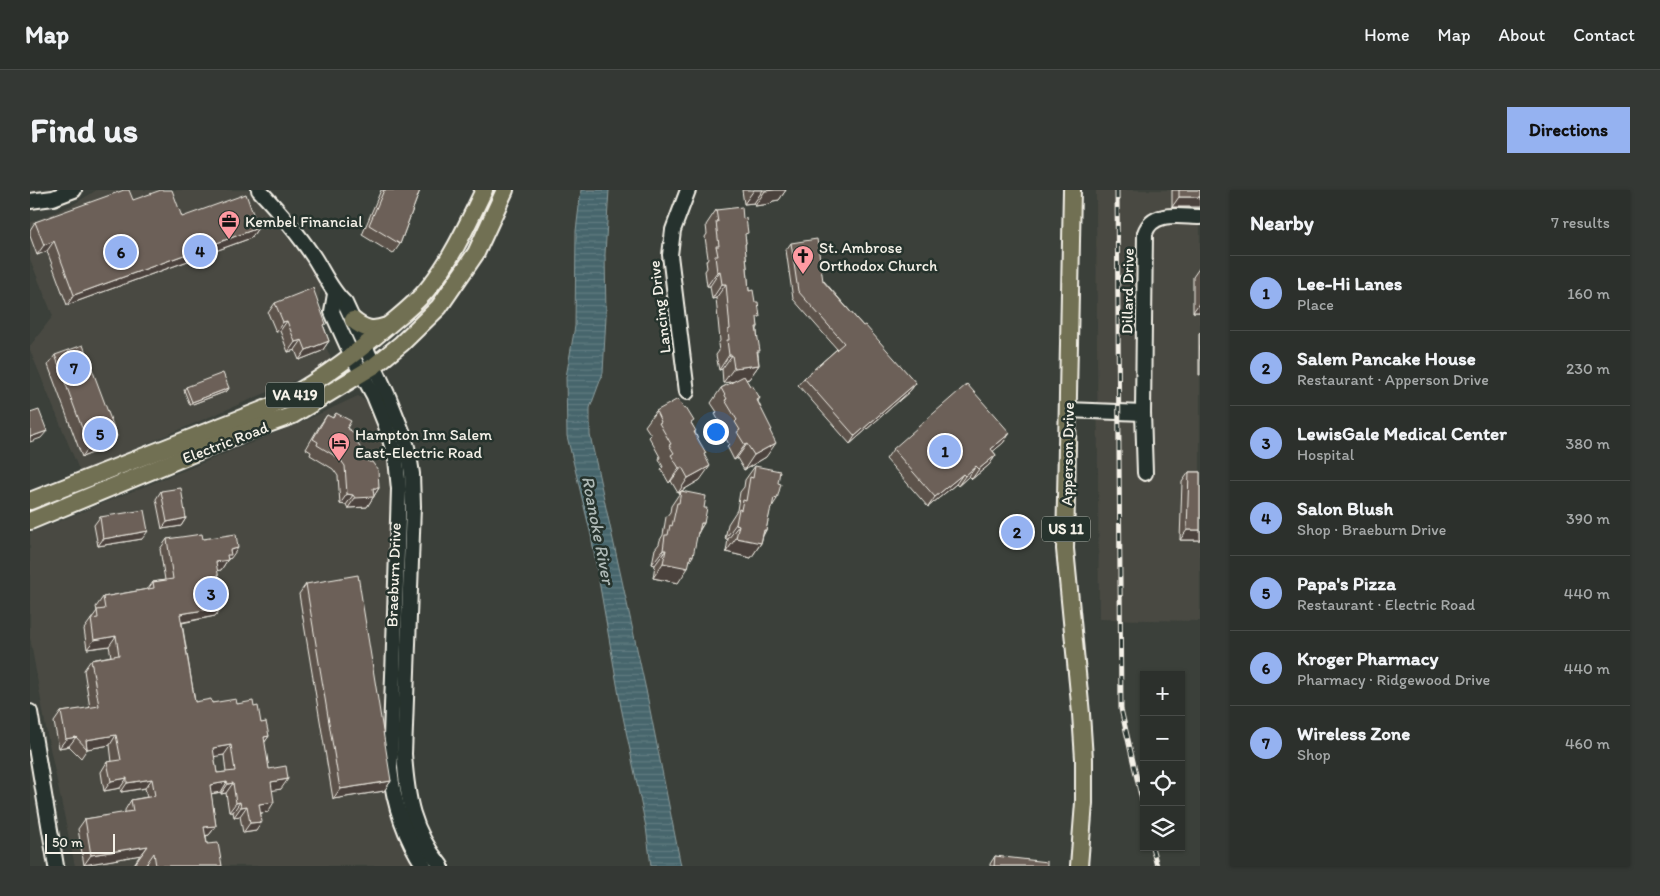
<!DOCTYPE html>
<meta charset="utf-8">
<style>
body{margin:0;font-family:Itim,sans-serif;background:#343834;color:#f1f3f6}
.controls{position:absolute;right:15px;bottom:15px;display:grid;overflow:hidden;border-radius:0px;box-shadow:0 1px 4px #0004}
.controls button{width:45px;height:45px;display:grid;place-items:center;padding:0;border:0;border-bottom:1px solid #484b48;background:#2c302c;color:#f1f3f6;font:25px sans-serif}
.scale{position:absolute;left:15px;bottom:12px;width:70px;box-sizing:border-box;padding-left:5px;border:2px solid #f4f1e8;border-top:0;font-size:14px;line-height:18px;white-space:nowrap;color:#f4f1e8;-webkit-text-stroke:4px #26332d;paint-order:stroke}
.you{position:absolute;left:685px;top:241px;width:18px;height:18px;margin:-12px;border:4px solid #fff;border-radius:50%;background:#1a73e8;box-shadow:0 0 0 8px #1a73e833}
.badge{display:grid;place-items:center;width:32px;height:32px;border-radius:50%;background:#95b2f1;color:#111;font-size:16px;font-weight:700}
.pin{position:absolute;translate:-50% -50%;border:2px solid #fff;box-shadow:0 1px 5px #0006}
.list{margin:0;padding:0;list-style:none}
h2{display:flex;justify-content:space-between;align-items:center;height:65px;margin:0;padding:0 20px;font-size:21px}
h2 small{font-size:16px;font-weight:400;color:#a6a9a9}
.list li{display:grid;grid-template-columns:32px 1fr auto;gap:15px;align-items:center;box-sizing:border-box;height:75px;padding:0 20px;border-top:1px solid #484b48}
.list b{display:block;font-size:19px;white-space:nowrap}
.list p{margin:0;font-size:16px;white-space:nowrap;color:#a6a9a9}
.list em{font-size:16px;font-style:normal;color:#a6a9a9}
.icon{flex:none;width:28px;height:28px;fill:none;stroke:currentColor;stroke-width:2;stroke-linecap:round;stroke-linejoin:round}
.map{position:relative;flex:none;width:1170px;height:676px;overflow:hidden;border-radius:0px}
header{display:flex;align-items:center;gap:30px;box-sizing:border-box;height:70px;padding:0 25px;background:#2c302c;border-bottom:1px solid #484b48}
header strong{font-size:24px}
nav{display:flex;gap:28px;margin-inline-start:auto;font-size:18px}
.intro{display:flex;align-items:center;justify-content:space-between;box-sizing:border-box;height:120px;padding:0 30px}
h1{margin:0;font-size:35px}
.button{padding:12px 22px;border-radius:0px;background:#95b2f1;color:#111;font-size:18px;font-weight:700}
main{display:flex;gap:30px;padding:0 30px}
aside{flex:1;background:#2c302c;border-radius:0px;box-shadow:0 1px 4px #0004}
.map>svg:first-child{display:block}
.built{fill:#4a4a43}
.water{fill:url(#water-rules);stroke:#8c9d9e}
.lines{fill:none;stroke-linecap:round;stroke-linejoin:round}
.minor-casing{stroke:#f4f1e8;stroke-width:18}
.major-casing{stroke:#f4f1e8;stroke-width:20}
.minor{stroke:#26332d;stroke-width:14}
.major{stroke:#716f52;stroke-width:16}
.rail-casing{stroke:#f4f1e8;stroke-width:5}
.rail{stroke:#26332d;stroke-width:3;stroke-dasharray:9;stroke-linecap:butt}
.wall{fill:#5d534c;stroke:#f4f1e8;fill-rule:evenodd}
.shaded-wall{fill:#4c433e;stroke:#f4f1e8}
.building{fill:#6c6058;stroke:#f4f1e8;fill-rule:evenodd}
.labels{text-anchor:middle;stroke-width:5;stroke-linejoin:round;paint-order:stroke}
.shield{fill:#26332d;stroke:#b6b8b0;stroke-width:1}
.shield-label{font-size:15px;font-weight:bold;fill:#f4f1e8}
.poi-label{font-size:16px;fill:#f4f1e8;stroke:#26332d;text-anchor:start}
.street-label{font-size:16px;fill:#f4f1e8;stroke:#26332d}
.water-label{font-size:18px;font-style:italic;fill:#aeb9b6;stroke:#26332d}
</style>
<header>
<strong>Map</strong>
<nav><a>Home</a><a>Map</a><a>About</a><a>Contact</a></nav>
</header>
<div class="intro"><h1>Find us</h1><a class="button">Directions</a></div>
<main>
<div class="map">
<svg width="1170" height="676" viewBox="0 0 1170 676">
<defs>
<pattern id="water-rules" width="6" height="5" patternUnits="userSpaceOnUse" patternTransform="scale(1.25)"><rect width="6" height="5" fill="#46656c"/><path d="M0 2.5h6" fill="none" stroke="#617c81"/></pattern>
</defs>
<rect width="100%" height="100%" fill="#3b403a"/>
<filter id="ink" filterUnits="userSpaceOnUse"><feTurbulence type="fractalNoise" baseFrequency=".02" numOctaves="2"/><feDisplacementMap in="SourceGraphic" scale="10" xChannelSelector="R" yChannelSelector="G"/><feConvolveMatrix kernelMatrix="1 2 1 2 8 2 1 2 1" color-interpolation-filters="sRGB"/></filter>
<g filter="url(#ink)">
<!-- built -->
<g class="built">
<polygon points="67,0 218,0 293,91 283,131 304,174 50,282 0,160 0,156 23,126 0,69 0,33 44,14"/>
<polygon points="1066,0 1170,0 1170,431 1069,429"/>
<polygon points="328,206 341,215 354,246 364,295 358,600 390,676 45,676 17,544 0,447 0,343 268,234"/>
</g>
<!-- water -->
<polygon class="water" points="551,0 579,0 575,64 576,126 573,183 560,218 560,245 616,500 651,676 621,676 616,637 591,517 561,345 537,246 536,187 545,136 546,41"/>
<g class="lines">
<!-- minor casing -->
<g class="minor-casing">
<g id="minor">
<path d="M229,0C246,18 269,45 283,66C293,81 301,101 315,113L359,208L374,246L379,265L382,284L383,316L374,564C377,608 382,640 411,676"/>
<polyline points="0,11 23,8 44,0"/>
<path d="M305,104L302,122L322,166L344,206L355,233L366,269L369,299L360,579C364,615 374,646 394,676"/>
<polyline points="657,202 640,65 643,40 658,0"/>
<polyline points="1037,220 1113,223"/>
<path d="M1115,283L1113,223L1115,43C1123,20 1151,27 1170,27"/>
<polyline points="0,522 26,676"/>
</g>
</g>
<!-- major casing -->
<g class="major-casing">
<g id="major">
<polyline points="1042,0 1035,359 1051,524 1054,569 1054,613 1049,676"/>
<path d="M323,130C335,140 343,141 357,136"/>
<path d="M0,311L240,217C284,196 322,167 359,135C373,123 389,111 400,96C423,67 438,33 454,0"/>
<polyline points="0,331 210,244 263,225 344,176 371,154 409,117 446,63 475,0"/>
</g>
</g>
<!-- minor -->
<use href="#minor" class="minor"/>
<!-- major -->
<use href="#major" class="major"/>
<!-- rail casing -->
<g class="rail-casing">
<g id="rail">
<polyline points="1087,0 1091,519 1114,619"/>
<polyline points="1122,657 1127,676"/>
</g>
</g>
<!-- rail -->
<use href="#rail" class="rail"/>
</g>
<!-- wall -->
<g class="wall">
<polygon points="351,0 390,0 370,54 363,64 332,45"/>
<polygon points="712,0 756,0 749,10 743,11 740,14 725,16 724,13 714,14"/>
<rect x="1142" y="0" width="28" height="17"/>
<polygon points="103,10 152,27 228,38 221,48 37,115 17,61 7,65 0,46 0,40 5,32"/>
<polygon points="686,20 715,47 716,53 715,55 719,101 727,131 728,137 727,139 728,164 729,175 719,189 716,190 720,196 730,208 728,211 740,242 736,267 714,280 707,268 704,270 697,256 699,254 694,246 696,244 685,224 687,222 681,213 691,198 704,191 693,193 692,179 689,180 686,165 689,161 688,154 690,151 686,108 682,109 680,96 677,96 675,81 677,78 676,71 678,68 675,47 677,44 676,35"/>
<polygon points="761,53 833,136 886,193 880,201 820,254 768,195 774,188 807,159 763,109 756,60"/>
<polygon points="1170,77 1170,122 1163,122 1163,87"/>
<polygon points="245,113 294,137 299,151 292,161 269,170 265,160 258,162 250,141 246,142 238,123"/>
<polygon points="1170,142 1170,185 1169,185 1169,143"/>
<polygon points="25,165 87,246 80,256 52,267 18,175"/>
<polygon points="156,197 199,198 197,201 160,215 154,200"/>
<polygon points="626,221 662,234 674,265 670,290 648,303 641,291 639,293 631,279 633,277 629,269 630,267 619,247 621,245 615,236"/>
<polygon points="306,223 325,249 349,298 337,317 318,318 316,315 310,314 308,286 303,279 280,265 281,262 276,259 290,235 297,225 302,228"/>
<polygon points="980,243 973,253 963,261 966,265 959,275 942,289 939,286 928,296 926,294 898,317 856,269 863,259"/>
<polygon points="725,276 743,315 740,320 736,340 733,346 731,353 721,368 696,362 698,349 695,349 698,334 707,320 710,302 714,297 715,290"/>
<polygon points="1159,282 1170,282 1170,350 1150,350 1152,292"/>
<polygon points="131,301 156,328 151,336 132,339 126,309"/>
<polygon points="651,301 674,318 674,333 667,345 660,370 648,393 623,388 625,375 622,374 625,359 629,354 630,350 633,345 636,327 640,322 641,316"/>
<polygon points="70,327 112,349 68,356 64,335"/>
<path d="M137,349H173L201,368L198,369L191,380H187L192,417L185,426L152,433L165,512L207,514L224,517L231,533L239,546L234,553L239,579L251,599L242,600L238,622L231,623L226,641L213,643L210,626L204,627L203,622H199L196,603L191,604V602L181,604L186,636L179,645L176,646L177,654L192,676H118L117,673L115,676H103L110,665L54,675L48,639L55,629L95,623V620L101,610L117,607L115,598L91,602L90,598L74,601L71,582L77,572H82L80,555L57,559L51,568L39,556L29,558L24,532L31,522L60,518L54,480L61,470L81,466L79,456L57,459L54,439L67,421L66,417L73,407L118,399L123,392L135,390L130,359ZM194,565L196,582L187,583L184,566Z"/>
<polygon points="276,394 361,591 354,601 303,609 269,404"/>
<polygon points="965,666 1017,676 960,676 960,674"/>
</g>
<!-- shaded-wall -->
<g class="shaded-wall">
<polygon points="724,0 733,0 724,13 714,14"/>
<polygon points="745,0 756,0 749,10 743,11 740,14 725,16 735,1"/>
<polygon points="1149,7 1170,7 1170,17 1142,17"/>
<polygon points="228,38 221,48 37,115 44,105"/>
<polygon points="24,51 17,61 7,65 14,55"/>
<polygon points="690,81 680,96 677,96 687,82"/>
<polygon points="692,94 696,94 686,108 682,109"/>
<polygon points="1170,112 1170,122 1163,122"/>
<polygon points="257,131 250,141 246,142 253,132"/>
<polygon points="272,150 265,160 258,162 265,152"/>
<polygon points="299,151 292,161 269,170 276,160"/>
<polygon points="699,165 702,165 692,179 689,180"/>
<polygon points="729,175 719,189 693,193 704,178"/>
<polygon points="886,193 880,201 820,254 825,246"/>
<polygon points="199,198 197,201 160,215 162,212"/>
<polygon points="17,241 11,248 0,252 0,247"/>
<polygon points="980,243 973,253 954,269 961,259"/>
<polygon points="87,246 80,256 52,267 59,257"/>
<polygon points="746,253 736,267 714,280 724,265"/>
<polygon points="717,254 707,268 704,270 715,255"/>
<polygon points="966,265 959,275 942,289 949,279"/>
<polygon points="680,276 670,290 648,303 658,288"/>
<polygon points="946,276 939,286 928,296 935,286"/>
<polygon points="652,277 641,291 639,293 649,278"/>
<polygon points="933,284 926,294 898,317 905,307"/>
<polygon points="343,298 349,298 337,317 318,318 325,308"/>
<polygon points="317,304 323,305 316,315 310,314"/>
<polygon points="744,308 747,309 732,332"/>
<polygon points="156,328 151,336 132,339 137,332"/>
<polygon points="671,333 674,333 668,342 669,342 659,357"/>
<polygon points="706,334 709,335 698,349 695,349"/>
<polygon points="734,340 736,340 728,352 731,353 721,368 696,362 706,348"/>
<polygon points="1157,340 1170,340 1170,350 1150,350"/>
<polygon points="118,341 112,349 68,356 73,349"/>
<polygon points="208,358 201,368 198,369 191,380 179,382 186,372 200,360"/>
<polygon points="633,360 636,360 625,375 622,374"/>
<polygon points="661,365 663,366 655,378 658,378 648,393 623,388 633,373"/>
<polygon points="192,417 185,426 143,434 150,424"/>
<polygon points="86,446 79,456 57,459 64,450"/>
<polygon points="86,545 80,555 57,559 56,550"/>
<polygon points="239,546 232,556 234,547"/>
<polygon points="46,547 39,556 29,558 36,549"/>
<polygon points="201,555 194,565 176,568 183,558"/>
<polygon points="97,588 90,598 74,601 81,591"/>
<polygon points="122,589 115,598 91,602 97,593"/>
<polygon points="258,589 251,599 234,602 241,592"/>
<polygon points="361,591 354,601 303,609 310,599"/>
<polygon points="197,592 191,602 173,605 180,595"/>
<polygon points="203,593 196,603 191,604 198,594"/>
<polygon points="210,612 203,622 199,622 206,613"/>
<polygon points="244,612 238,622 223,624 229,614"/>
<polygon points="217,616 210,626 204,627 211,617"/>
<polygon points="232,632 226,641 213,643 220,633"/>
<polygon points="186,636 179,645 167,647 174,637"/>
<polygon points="118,656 111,665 54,675 61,665"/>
</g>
<!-- building -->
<g class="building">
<polygon points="94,0 99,0 103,10 131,0 142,0 152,27 216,4 228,38 44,105 24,51 14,55 5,32"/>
<polygon points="354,0 390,0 370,54 339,35"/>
<rect x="1149" y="0" width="21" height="7"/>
<polygon points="712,17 713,29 716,28 718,43 715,44 716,53 715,54 719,101 723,100 725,112 728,112 730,127 727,127 728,137 726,137 730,161 727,161 729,175 704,178 702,165 699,165 697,150 699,150 698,140 700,139 696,94 692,94 690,81 687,82 685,66 688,66 686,56 689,56 686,32 688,32 686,20"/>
<polygon points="787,49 793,91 833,136 835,135 886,193 825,246 774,188 814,153 768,101 761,53"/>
<polygon points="283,98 296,134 293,135 299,151 276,160 272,150 265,152 257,131 253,132 245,113"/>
<polygon points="53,155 87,246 59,257 25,165"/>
<polygon points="193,183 199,198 162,212 156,197"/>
<polygon points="714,186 720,196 722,195 730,208 727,210 742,240 740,241 746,253 724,265 717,254 715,255 707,242 710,240 705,232 707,230 695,210 697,209 691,198"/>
<polygon points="937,194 980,243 961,259 966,265 949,279 946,276 935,286 933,284 905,307 863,259"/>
<polygon points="648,209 654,219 656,218 664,231 661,233 666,241 664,242 676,263 674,264 680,276 658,288 652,277 649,278 641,265 644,263 639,255 641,254 629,233 631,232 626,221"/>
<polygon points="9,220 17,241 0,247 0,223"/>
<polygon points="306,223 321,231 317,238 324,243 326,247 325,249 339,272 342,272 348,280 349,298 343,298 344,307 325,308 323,305 317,304 315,276 310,269 287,255 288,252 283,249 297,225 303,228"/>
<polygon points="725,276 750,281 748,293 751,294 747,309 744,308 742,317 741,317 736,340 734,340 731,353 706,348 709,335 706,334 709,319 711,320 713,310 716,311 720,287 723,288"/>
<polygon points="1159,282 1170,282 1170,340 1157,340"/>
<polygon points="151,298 156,328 137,332 131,301"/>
<polygon points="651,301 676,306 674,318 677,318 674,333 671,333 669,342 668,342 663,366 661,365 658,378 633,373 636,360 633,360 635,345 638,345 640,335 642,336 647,313 649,313"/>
<polygon points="114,320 118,341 73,349 70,327"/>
<path d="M172,344L173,349L206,344L208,358L200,360L201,365H197L198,370L186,372L193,412L192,417L150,424L165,512L181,509L182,513L206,509L207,514L223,511L224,517L228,516L231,533L236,532L239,546L234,547L239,579L256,576L258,589L241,592L244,612L229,614L232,632L220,633L217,616L211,617L210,612L206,613L203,593L198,594L197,592L180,595L186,636L174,637L177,654L188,653L192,676H126L124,663L115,676H106L104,675L118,656L61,665L55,629L103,621L101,610L125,606L122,589L97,593V588L81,591L77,572L91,570L86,545L56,550L57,559L46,547L36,549L31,522L69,516L61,470L89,465L86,446L64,450L61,429L68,428L67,420L75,419L73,407L124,398L123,392L143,389L137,349ZM201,555L205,581L187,583L183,558Z"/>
<polygon points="328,385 361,591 310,599 276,394"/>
<polygon points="965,666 1017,672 1017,676 964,676"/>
</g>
</g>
<!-- icons -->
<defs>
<g id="office-pin" transform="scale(1.125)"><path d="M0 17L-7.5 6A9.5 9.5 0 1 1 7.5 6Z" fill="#ff9aa2" stroke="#26332d"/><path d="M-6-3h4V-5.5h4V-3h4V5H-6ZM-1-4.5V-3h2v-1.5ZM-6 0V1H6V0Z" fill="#111"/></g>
<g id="church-pin" transform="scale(1.125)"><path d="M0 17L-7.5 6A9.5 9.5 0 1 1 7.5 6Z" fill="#ff9aa2" stroke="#26332d"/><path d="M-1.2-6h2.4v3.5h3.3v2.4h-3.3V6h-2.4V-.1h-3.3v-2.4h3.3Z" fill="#111"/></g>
<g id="hotel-pin" transform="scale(1.125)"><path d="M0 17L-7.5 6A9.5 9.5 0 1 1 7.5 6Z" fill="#ff9aa2" stroke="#26332d"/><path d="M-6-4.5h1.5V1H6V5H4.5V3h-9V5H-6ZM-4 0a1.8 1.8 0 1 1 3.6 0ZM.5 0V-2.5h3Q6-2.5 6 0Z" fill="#111"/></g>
</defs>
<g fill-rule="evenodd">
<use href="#office-pin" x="199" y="31"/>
<use href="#church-pin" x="773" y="66"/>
<use href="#hotel-pin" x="309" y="253"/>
</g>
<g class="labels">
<!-- shield labels -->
<g class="shield">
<rect x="236" y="192.5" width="58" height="25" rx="4"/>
<rect x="1012" y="326.5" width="48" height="25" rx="4"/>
</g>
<g class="shield-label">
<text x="265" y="210">VA 419</text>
<text x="1036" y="344">US 11</text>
</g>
<!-- poi labels -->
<g class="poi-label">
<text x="215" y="37">Kembel Financial</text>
<text x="789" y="63">St. Ambrose<tspan x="789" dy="18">Orthodox Church</tspan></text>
<text x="325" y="250">Hampton Inn Salem<tspan x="325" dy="18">East-Electric Road</tspan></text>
</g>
<!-- street labels -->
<g class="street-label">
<text transform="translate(1097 101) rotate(-89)" y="6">Dillard Drive</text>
<text transform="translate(629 117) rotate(-97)" y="6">Lancing Drive</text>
<text transform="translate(195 252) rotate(-21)" y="6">Electric Road</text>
<text transform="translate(1037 264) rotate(-89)" y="6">Apperson Drive</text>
<text transform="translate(363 385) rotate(-88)" y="6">Braeburn Drive</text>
</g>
<!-- water labels -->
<g class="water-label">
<text transform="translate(568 340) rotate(79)" y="6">Roanoke River</text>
</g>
</g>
</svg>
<div class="controls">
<button>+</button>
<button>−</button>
<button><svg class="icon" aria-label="locate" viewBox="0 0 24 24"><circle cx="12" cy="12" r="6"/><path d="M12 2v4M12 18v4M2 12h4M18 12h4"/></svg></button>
<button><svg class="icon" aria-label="layers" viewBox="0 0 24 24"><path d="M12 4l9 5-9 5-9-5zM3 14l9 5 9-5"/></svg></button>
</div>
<div class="scale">50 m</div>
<div class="you"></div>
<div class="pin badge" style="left:915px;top:261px">1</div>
<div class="pin badge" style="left:987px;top:342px">2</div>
<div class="pin badge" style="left:181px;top:404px">3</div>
<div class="pin badge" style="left:170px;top:61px">4</div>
<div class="pin badge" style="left:70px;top:244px">5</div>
<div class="pin badge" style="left:91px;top:62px">6</div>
<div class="pin badge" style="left:44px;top:178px">7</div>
</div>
<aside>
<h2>Nearby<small>7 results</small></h2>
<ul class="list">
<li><span class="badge">1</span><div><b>Lee-Hi Lanes</b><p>Place</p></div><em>160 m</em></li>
<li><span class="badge">2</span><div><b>Salem Pancake House</b><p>Restaurant · Apperson Drive</p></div><em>230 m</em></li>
<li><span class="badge">3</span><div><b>LewisGale Medical Center</b><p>Hospital</p></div><em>380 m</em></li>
<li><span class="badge">4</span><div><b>Salon Blush</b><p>Shop · Braeburn Drive</p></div><em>390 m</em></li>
<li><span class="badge">5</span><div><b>Papa's Pizza</b><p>Restaurant · Electric Road</p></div><em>440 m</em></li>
<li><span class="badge">6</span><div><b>Kroger Pharmacy</b><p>Pharmacy · Ridgewood Drive</p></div><em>440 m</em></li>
<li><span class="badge">7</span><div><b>Wireless Zone</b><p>Shop</p></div><em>460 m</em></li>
</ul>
</aside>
</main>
